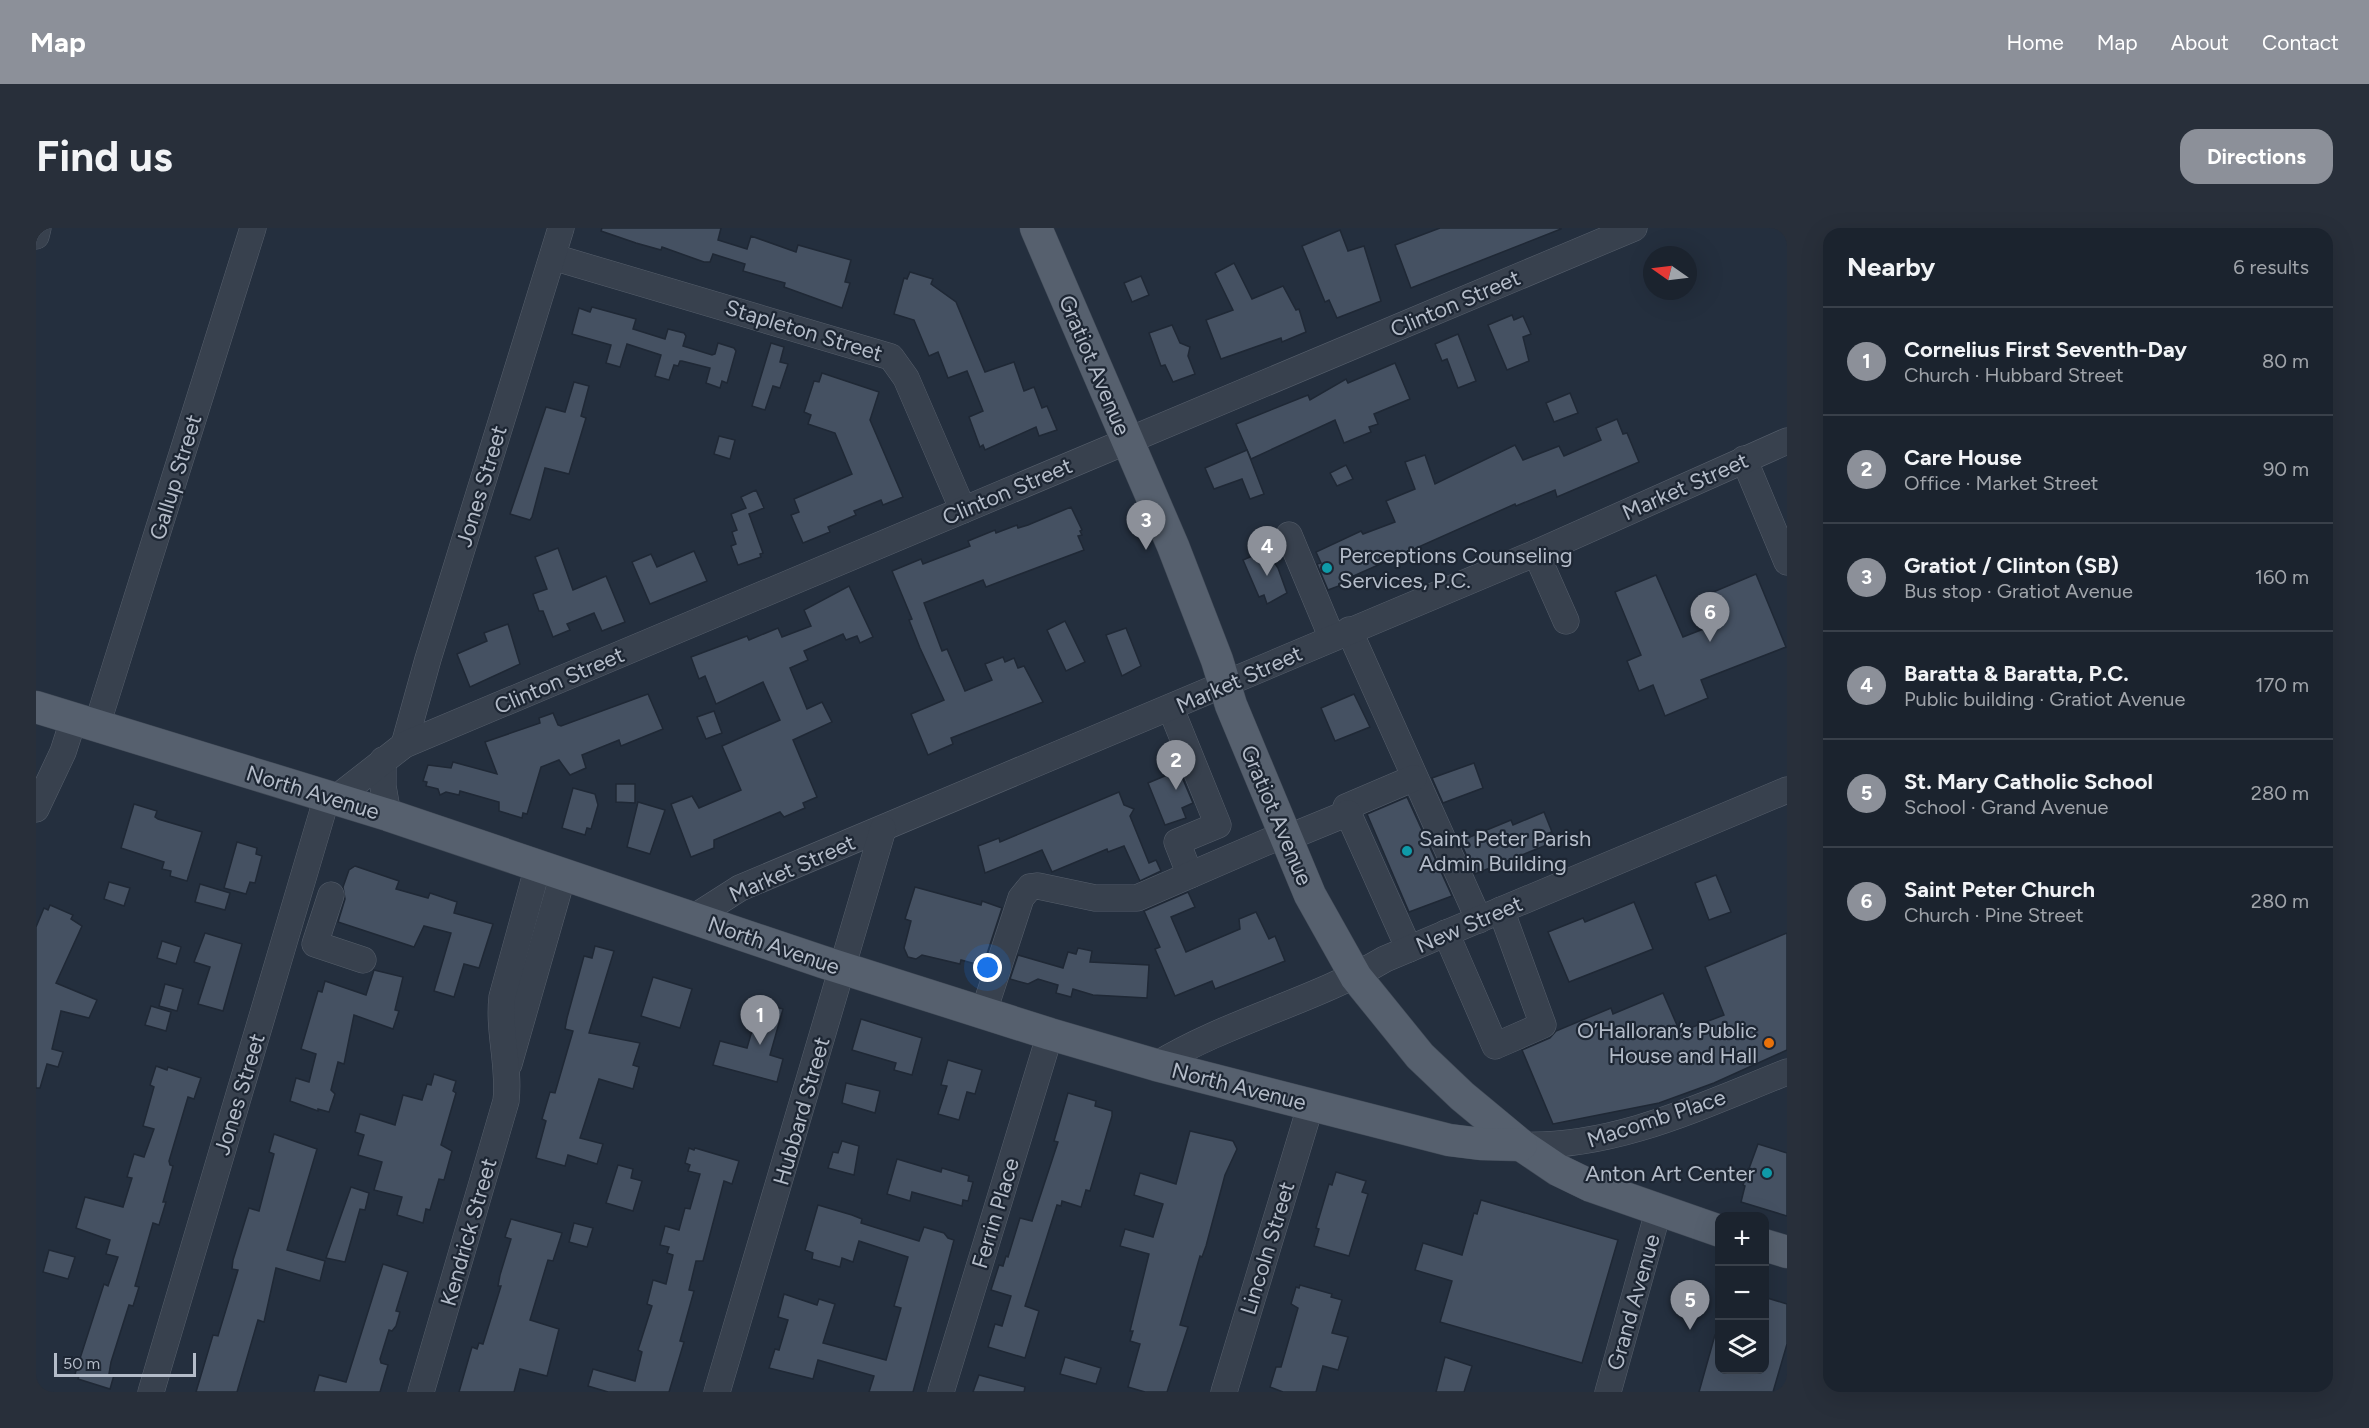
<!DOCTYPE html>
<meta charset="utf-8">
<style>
body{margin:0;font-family:Figtree,sans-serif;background:#282f3a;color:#f1f3f6}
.controls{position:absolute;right:18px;bottom:18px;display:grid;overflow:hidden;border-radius:12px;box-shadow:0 6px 24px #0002}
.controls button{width:54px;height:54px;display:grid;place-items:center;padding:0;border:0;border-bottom:2px solid #39404a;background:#1b232e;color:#f1f3f6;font:30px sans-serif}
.compass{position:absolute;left:1607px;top:18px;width:54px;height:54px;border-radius:50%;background:#1b232e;box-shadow:0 6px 24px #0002;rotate:284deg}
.scale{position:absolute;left:18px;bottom:15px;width:142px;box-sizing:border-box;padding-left:6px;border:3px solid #b4bcc9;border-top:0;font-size:16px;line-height:21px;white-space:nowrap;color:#b4bcc9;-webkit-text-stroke:4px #1d2633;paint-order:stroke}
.you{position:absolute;left:952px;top:740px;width:21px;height:21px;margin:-15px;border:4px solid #fff;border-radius:50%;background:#1a73e8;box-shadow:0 0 0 9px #1a73e833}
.badge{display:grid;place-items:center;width:39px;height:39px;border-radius:50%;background:#8c9099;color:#fff;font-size:20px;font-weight:700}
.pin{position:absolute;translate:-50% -50px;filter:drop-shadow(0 2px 3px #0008)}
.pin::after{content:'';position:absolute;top:32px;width:21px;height:18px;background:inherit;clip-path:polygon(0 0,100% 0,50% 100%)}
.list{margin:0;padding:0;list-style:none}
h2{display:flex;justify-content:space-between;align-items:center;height:78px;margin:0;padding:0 24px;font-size:26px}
h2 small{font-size:20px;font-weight:400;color:#a0a4aa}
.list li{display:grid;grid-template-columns:39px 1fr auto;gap:18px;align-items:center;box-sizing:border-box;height:108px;padding:0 24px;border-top:2px solid #39404a}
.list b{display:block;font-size:22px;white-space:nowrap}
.list p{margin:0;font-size:20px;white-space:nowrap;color:#a0a4aa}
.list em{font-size:20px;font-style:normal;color:#a0a4aa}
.icon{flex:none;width:33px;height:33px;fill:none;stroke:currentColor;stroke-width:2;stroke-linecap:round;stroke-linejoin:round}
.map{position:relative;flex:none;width:1751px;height:1164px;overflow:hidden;border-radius:18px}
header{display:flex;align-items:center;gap:36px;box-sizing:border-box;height:84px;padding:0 30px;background:#8c9099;color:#fff}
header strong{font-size:28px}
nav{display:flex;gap:33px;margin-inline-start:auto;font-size:21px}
.intro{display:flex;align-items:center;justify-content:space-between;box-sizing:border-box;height:144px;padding:0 36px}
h1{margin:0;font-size:42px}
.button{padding:15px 27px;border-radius:18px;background:#8c9099;color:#fff;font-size:21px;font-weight:700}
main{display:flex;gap:36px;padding:0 36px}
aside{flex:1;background:#1b232e;border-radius:18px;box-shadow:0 6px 24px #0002}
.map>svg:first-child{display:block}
.building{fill:#455162;stroke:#1f2835;stroke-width:1.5}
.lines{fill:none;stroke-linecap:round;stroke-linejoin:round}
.minor-casing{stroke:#565f6c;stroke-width:27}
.major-casing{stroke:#414a57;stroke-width:33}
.minor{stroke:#38414e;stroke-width:26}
.major{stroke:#56606e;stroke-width:32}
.culture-dot{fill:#0f9aa8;stroke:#1d2633;stroke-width:2}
.food-dot{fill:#e8710a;stroke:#1d2633;stroke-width:2}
.labels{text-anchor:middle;stroke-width:4.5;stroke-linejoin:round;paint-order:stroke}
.street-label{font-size:22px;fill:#b4bcc9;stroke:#1d2633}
.poi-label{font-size:22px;fill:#b4bcc9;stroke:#1d2633;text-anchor:start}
</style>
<header>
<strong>Map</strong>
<nav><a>Home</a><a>Map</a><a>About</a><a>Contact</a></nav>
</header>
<div class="intro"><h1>Find us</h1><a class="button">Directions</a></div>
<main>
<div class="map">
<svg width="1751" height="1164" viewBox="0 0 1751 1164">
<rect width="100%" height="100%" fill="#242f3e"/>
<!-- building -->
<g class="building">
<polygon points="566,0 685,0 682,12 711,21 715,8 760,24 762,17 815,32 809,54 814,55 806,80 748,59 749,55 707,43 709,36 677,26 674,34 668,34 626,19 625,22 600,15 565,3"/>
<polygon points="1404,0 1525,0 1525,1 1375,60 1359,17"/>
<polygon points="1304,2 1312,23 1328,18 1345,73 1301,90 1293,72 1289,74 1266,18"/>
<polygon points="1198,35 1216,71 1247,58 1260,82 1263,81 1270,104 1246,114 1245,110 1185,131 1170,92 1197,82 1179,45"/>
<polygon points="874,44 897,51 895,56 920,74 949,144 978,134 988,163 998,159 1006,180 1011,178 1021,202 1003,208 1000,199 949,222 947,217 944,219 933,189 947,183 931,143 912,150 902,124 893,128 878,92 858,86 868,50 871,51"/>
<polygon points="1105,48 1113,67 1096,74 1088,55"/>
<polygon points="556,79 600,91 597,101 629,111 632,101 648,105 650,108 647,118 676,127 679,126 682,115 698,120 700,123 691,155 686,153 684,160 670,155 674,140 646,133 644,133 642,138 638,137 633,152 619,148 625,127 591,116 584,139 570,135 575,117 536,106 543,80 554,84"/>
<polygon points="1476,87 1478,92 1487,88 1495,106 1487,109 1493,133 1471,142 1452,97"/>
<polygon points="1136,97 1144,115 1154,119 1152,128 1159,146 1137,154 1129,137 1125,138 1113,105"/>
<polygon points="1422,106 1440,153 1422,160 1411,131 1406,133 1399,116"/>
<polygon points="735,115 748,119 744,134 752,136 744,160 737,158 729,182 716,178"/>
<polygon points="1359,135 1374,171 1338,186 1342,196 1333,199 1335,204 1308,215 1299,192 1215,231 1200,196 1272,167 1274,172 1310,151 1312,155"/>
<polygon points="786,145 843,164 834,192 867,269 847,277 845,272 818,283 820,287 792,299 794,304 767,315 755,287 763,284 758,271 816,246 799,205 772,196 775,187 768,184 778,153 783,154"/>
<polygon points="538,154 553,158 545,188 550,190 533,246 509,240 496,289 494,292 474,286 510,179 529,184"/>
<polygon points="1534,165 1542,185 1518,194 1510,175"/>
<polygon points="1581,191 1587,206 1591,205 1603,234 1521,269 1519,262 1480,278 1479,276 1306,353 1308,356 1292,362 1281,336 1285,335 1280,324 1325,303 1327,306 1359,294 1350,273 1379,261 1369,234 1389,227 1399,256 1479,217 1487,232 1523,218 1528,228 1565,212 1560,200"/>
<polygon points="683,208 699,212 694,231 678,226"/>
<polygon points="1211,222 1228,266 1214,271 1206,251 1178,261 1169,240"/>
<polygon points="1310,237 1317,251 1301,258 1294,245"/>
<polygon points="720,262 728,280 713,286 727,325 724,326 725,329 702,337 695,318 700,316 696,304 701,302 695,286 710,280 705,269"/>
<polygon points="1035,279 1046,302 1044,303 1046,307 1042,308 1048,322 950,359 947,352 888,375 906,423 911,421 929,463 956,452 949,436 967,429 969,434 978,430 982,440 988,438 1007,474 915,510 917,516 892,527 875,486 908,472 884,420 873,392 876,391 856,343 885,331 887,336 934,318 932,313 959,302 960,305 981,297 982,300 992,297"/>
<polygon points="522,320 537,362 570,348 589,394 566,403 558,385 531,396 534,402 517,409 507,383 503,383 497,366 511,361 499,329"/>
<polygon points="658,323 671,353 614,376 596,334 615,326 621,339"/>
<polygon points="1228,323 1232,332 1236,331 1242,340 1251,365 1231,376 1228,367 1223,369 1207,332"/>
<polygon points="1720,346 1750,419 1665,452 1672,470 1629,488 1617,457 1603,463 1591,433 1605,427 1579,364 1620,347 1647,409 1675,398 1663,370"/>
<polygon points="813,358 837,409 824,415 821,408 810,412 807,406 768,423 772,432 754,440 771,481 786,474 796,494 757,512 781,569 767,575 769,580 748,589 744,584 678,612 678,620 655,629 635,576 656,568 663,580 705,562 686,518 744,492 727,454 680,476 669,448 663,451 655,429 711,408 713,412 742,400 746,409 775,398 768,382"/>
<polygon points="1029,393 1049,434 1030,443 1011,402"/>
<polygon points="472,396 484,436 434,459 421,426 451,413 448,405"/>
<polygon points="1090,400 1105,438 1086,448 1070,407"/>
<polygon points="612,466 627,501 585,518 583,512 546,527 550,540 534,547 523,532 505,539 491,586 487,585 486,590 463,583 463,574 424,563 423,567 410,564 404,567 402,561 390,558 391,554 387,553 392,537 415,540 417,534 461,546 449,514 504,495 503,490 517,485 522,497 525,498"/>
<polygon points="1318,466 1334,499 1299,513 1285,480"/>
<polygon points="678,483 686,505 670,511 661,489"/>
<polygon points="1438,535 1447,560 1407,575 1396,550"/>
<polygon points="1143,542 1157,575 1146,580 1150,590 1129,597 1112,555"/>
<polygon points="580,556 599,556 599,575 580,574"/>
<polygon points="537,560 559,566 562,577 555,601 551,600 549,607 526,600"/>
<polygon points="1083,564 1088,577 1098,581 1094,588 1113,635 1120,632 1125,643 1104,653 1088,618 1072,624 1071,621 1016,644 1006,622 949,645 942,618 963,610 964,614"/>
<polygon points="1371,569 1416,668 1373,684 1331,586"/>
<polygon points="602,574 629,582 614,626 591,619"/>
<polygon points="98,576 121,583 119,589 122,591 166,604 151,653 134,648 135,643 126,641 128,634 85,620"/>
<polygon points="1508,584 1516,604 1509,606 1513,616 1439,646 1424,613 1475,592 1477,597"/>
<polygon points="201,614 221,620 220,626 226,628 219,655 214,654 210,666 188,660"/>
<polygon points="319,638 363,653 360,661 392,670 394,665 421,674 418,685 457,696 443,740 428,736 418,769 398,763 415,705 388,698 378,719 302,694 309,671 307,659 313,642"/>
<polygon points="1680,647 1695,684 1673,692 1659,655"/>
<polygon points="73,654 94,660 88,678 68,671"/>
<polygon points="164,656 194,665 189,682 159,674"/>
<polygon points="879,659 945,677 946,673 966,680 947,738 925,732 924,736 886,727 880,731 872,729 868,720 875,693 869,691"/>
<polygon points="1152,664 1159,679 1135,689 1150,724 1204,701 1203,691 1220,684 1233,711 1239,708 1249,733 1179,761 1176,753 1139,768 1119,721 1124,719 1108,683"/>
<polygon points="1598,674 1617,721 1533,754 1512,704 1547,690 1549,694"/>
<polygon points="14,677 37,687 35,691 46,698 20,755 61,772 53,790 25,783 16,821 27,824 22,839 11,836 4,860 0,860 0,699 8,680 12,682"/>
<polygon points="169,705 206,716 187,783 162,776 174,739 158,734"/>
<polygon points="1751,705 1751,822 1678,855 1623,875 1517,896 1486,822 1514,810 1520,803 1575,780 1577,786 1627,765 1644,804 1688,787 1669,739"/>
<polygon points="126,713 145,719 140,736 121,730"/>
<polygon points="559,718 578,723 553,805 604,815 597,837 603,839 597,861 563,851 544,910 567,916 561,936 532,927 529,938 500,930 510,893 506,891 514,864 519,865 537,803 529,801 531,790 548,728 556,730"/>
<polygon points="1042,720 1056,723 1054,734 1113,737 1111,770 1057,767 1037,761 1035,769 1020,765 1022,757 1002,751 992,756 974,751 982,727 1027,740 1032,724 1040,726"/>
<polygon points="338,742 367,749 359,782 363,783 357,801 318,787 308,836 302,834 295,862 299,866 293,884 282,881 282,883 254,873 260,850 273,854 280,826 265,821 282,763 286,764 289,753 330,767"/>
<polygon points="617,749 656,761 644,800 605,788"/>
<polygon points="129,756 147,761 141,783 123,778"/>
<polygon points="724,775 747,781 734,827 747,831 741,854 677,837 684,813 711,820"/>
<polygon points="115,778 135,784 130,803 109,797"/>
<polygon points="825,791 886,810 876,847 858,842 860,835 816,822"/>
<polygon points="912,832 946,842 939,866 931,864 923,892 902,886 911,858 905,857"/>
<polygon points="120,838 131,842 132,839 165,850 158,871 152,869 133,933 134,937 137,938 127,974 130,974 123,997 117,995 99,1058 103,1059 97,1078 93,1077 75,1134 73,1146 78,1147 74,1161 42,1151 43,1148 39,1146 68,1056 72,1058 82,1029 70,1026 74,1012 40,1000 49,969 87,979 96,950 91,949 98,926 108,929 118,901 107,898 118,859 114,857"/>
<polygon points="398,846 420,853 417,863 420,865 405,917 416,923 408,952 403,951 394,982 390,981 387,995 361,987 366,969 338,962 346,934 322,927 328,907 319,904 324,886 359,897 367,867 386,872 391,856 395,857"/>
<polygon points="810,855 844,863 839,885 806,875"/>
<polygon points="1032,865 1060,873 1059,878 1076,883 1076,888 1054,963 1050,962 1045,979 1026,973 1025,978 1021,977 989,1078 1003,1083 989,1130 952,1119 959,1096 966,1098 975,1068 955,1062 963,1037 967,1038 970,1028 972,1029 984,990 996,993 1022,914 1018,913"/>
<polygon points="1154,903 1197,913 1201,921 1189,947 1170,1018 1166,1029 1164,1028 1144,1097 1152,1099 1131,1164 1109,1164 1092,1159 1104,1116 1094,1113 1097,1103 1094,1103 1113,1026 1084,1018 1089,1001 1117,1009 1127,976 1098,967 1104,945 1140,956"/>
<polygon points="238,906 281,921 251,1022 289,1033 284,1053 240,1040 228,1094 222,1092 201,1164 160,1164 177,1107 182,1108 202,1042 196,1041 197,1032 213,980 223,983 238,926 233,924"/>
<polygon points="806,913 823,918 818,947 792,940 797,924 802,925"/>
<polygon points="1722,916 1751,925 1751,988 1705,974 1709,958 1707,957"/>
<polygon points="653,920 658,922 659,920 703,933 696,956 688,953 667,1033 660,1033 653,1062 658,1063 644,1113 648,1114 633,1164 572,1164 552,1158 557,1141 599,1153 606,1124 602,1122 616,1078 611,1076 617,1052 630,1056 637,1027 631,1025 633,1019 624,1017 629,998 643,1002 649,980 654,981 664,946 652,943 654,937 649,935"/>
<polygon points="861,931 905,944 906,940 933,948 932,953 937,954 932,973 927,972 926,978 876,964 874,973 851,966"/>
<polygon points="582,937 597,941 595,950 606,953 597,983 570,975"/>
<polygon points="1300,944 1330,953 1326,964 1332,966 1313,1028 1278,1018 1283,1001 1280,1000 1293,956 1296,957"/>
<polygon points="315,959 333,965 329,982 324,981 309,1034 290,1030"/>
<polygon points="1445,972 1582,1012 1546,1135 1404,1094 1416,1053 1379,1042 1387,1015 1426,1027 1438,985 1441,986"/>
<polygon points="782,977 816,987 826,991 825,995 883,1013 888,999 908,1005 912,1010 918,1012 877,1164 833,1164 838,1148 782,1132 777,1151 733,1140 739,1121 743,1122 752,1092 742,1089 748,1066 781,1077 783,1071 799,1076 787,1115 850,1132 865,1080 858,1078 872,1029 823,1013 817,1034 806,1030 804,1039 776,1031 777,1025 769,1022"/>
<polygon points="475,991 526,1005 517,1033 512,1032 494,1092 523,1101 511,1148 484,1141 478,1164 423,1164 436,1119 441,1121 443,1115 447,1116 465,1058 462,1058 464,1047 475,1011 469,1009"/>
<polygon points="538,995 557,1000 551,1019 533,1014"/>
<polygon points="13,1022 39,1029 32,1051 7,1044"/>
<polygon points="347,1036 372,1044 360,1083 364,1084 360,1098 356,1103 353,1102 344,1131 345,1135 352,1137 344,1164 278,1164 283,1147 310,1154"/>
<polygon points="1264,1057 1296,1066 1295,1069 1306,1072 1296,1105 1312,1109 1302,1142 1287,1138 1280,1164 1247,1164 1234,1159 1240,1139 1245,1139 1262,1080 1255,1076 1260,1059 1263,1060"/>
<polygon points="1728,1069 1751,1076 1751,1116 1737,1164 1663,1164 1679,1107 1683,1108 1683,1142 1728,1142"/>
<polygon points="1029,1129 1065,1140 1060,1156 1024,1146"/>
<polygon points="1409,1129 1436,1138 1428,1164 1400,1164"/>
<polygon points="943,1147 989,1159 988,1164 937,1164"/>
</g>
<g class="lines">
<!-- minor casing -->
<g class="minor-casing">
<g id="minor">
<polyline points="0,8 2,0"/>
<polyline points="517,29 855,129 870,150 927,282"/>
<polyline points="1708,231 1751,334"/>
<polyline points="1253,307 1296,410"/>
<polyline points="1500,325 1530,393"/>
<polyline points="1313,402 1443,692"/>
<polyline points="1135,481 1182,597 1141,614 1154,647"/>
<polyline points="61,497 217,0"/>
<polyline points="368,517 392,431 525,0"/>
<polyline points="347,532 347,558 352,587"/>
<polyline points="299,571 368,517 1598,0"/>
<polyline points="1310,579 1378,550"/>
<polyline points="0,581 27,524 38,490"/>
<polyline points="1251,610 1312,585 1373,721"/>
<polyline points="295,667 279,716 327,732"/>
<polyline points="657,690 704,660 1500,325 1751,213"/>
<polyline points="1410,705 1459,818 1507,797 1465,682"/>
<polyline points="947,786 985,670 994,659 1002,658 1059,670 1101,670 1249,606"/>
<polyline points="473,836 527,647"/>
<path d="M1120,837C1192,793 1276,774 1349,731L1751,562"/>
<path d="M1485,917C1580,920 1665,878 1751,844"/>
<polyline points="115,1164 291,569"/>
<path d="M385,1164L470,873C474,838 462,804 466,769L502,638"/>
<polyline points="681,1164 847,601"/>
<polyline points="905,1164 1014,806"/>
<polyline points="1188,1164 1275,876"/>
<polyline points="1572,1164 1622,984"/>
</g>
</g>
<!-- major casing -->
<g class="major-casing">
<g id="major">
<polyline points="1000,0 1137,318 1181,432 1195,477 1274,667 1320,749 1384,828 1426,868 1485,917 1522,942 1555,958 1684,1003"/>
<polyline points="0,479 352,587 787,734 1014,806 1120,837 1413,912 1445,916 1485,917"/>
<polyline points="1728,1017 1751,1024"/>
</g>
</g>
<!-- minor -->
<use href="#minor" class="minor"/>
<!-- major -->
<use href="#major" class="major"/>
</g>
<!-- markers -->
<g class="culture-dot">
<circle cx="1291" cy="340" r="6"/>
<circle cx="1371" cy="623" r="6"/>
<circle cx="1731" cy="945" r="6"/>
</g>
<circle class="food-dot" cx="1733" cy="815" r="6"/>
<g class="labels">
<!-- street labels -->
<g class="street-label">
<text transform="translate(1419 75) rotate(-23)" y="8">Clinton Street</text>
<text transform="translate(768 102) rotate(17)" y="8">Stapleton Street</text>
<text transform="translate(1059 137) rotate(67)" y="8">Gratiot Avenue</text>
<text transform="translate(139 249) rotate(-73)" y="8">Gallup Street</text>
<text transform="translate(445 258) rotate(-73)" y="8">Jones Street</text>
<text transform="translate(1649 258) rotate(-24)" y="8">Market Street</text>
<text transform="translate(971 263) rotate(-23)" y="8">Clinton Street</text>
<text transform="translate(1203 451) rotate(-24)" y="8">Market Street</text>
<text transform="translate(523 452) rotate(-23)" y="8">Clinton Street</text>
<text transform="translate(277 564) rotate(17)" y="8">North Avenue</text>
<text transform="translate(1241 587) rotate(67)" y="8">Gratiot Avenue</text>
<text transform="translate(756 640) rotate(-24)" y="8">Market Street</text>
<text transform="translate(1433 696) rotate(-23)" y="8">New Street</text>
<text transform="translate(738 717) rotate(19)" y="8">North Avenue</text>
<text transform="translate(1203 858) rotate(14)" y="8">North Avenue</text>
<text transform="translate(203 866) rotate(-73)" y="8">Jones Street</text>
<text transform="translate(765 883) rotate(-74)" y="8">Hubbard Street</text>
<text transform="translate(1620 890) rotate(-18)" y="8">Macomb Place</text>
<text transform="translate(959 985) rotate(-73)" y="8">Ferrin Place</text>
<text transform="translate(432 1004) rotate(-74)" y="8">Kendrick Street</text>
<text transform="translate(1231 1020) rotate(-73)" y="8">Lincoln Street</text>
<text transform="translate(1597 1074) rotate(-74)" y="8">Grand Avenue</text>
</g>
<!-- poi labels -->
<g class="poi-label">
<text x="1303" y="335">Perceptions Counseling<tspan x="1303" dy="25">Services, P.C.</tspan></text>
<text x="1383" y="618">Saint Peter Parish<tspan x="1383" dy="25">Admin Building</tspan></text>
<text x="1721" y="810" text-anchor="end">O’Halloran’s Public<tspan x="1721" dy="25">House and Hall</tspan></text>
<text x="1719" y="953" text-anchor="end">Anton Art Center</text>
</g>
</g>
</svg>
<div class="controls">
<button>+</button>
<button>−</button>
<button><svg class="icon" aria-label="layers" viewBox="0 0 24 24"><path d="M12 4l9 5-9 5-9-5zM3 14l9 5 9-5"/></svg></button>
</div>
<svg class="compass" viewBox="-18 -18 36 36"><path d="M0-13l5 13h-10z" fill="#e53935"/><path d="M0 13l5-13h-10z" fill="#a0a4aa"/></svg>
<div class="scale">50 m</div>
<div class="you"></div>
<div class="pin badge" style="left:724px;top:817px">1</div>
<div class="pin badge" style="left:1140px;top:562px">2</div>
<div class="pin badge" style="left:1110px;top:322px">3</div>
<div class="pin badge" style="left:1231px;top:348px">4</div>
<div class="pin badge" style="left:1654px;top:1102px">5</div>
<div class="pin badge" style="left:1674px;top:414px">6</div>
</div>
<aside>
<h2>Nearby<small>6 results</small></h2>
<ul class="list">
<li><span class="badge">1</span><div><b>Cornelius First Seventh-Day</b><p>Church · Hubbard Street</p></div><em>80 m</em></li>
<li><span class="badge">2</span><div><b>Care House</b><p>Office · Market Street</p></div><em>90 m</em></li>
<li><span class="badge">3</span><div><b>Gratiot / Clinton (SB)</b><p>Bus stop · Gratiot Avenue</p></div><em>160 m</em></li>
<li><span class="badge">4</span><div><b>Baratta &amp; Baratta, P.C.</b><p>Public building · Gratiot Avenue</p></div><em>170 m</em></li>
<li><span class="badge">5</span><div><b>St. Mary Catholic School</b><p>School · Grand Avenue</p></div><em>280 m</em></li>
<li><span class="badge">6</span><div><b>Saint Peter Church</b><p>Church · Pine Street</p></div><em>280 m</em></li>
</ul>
</aside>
</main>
